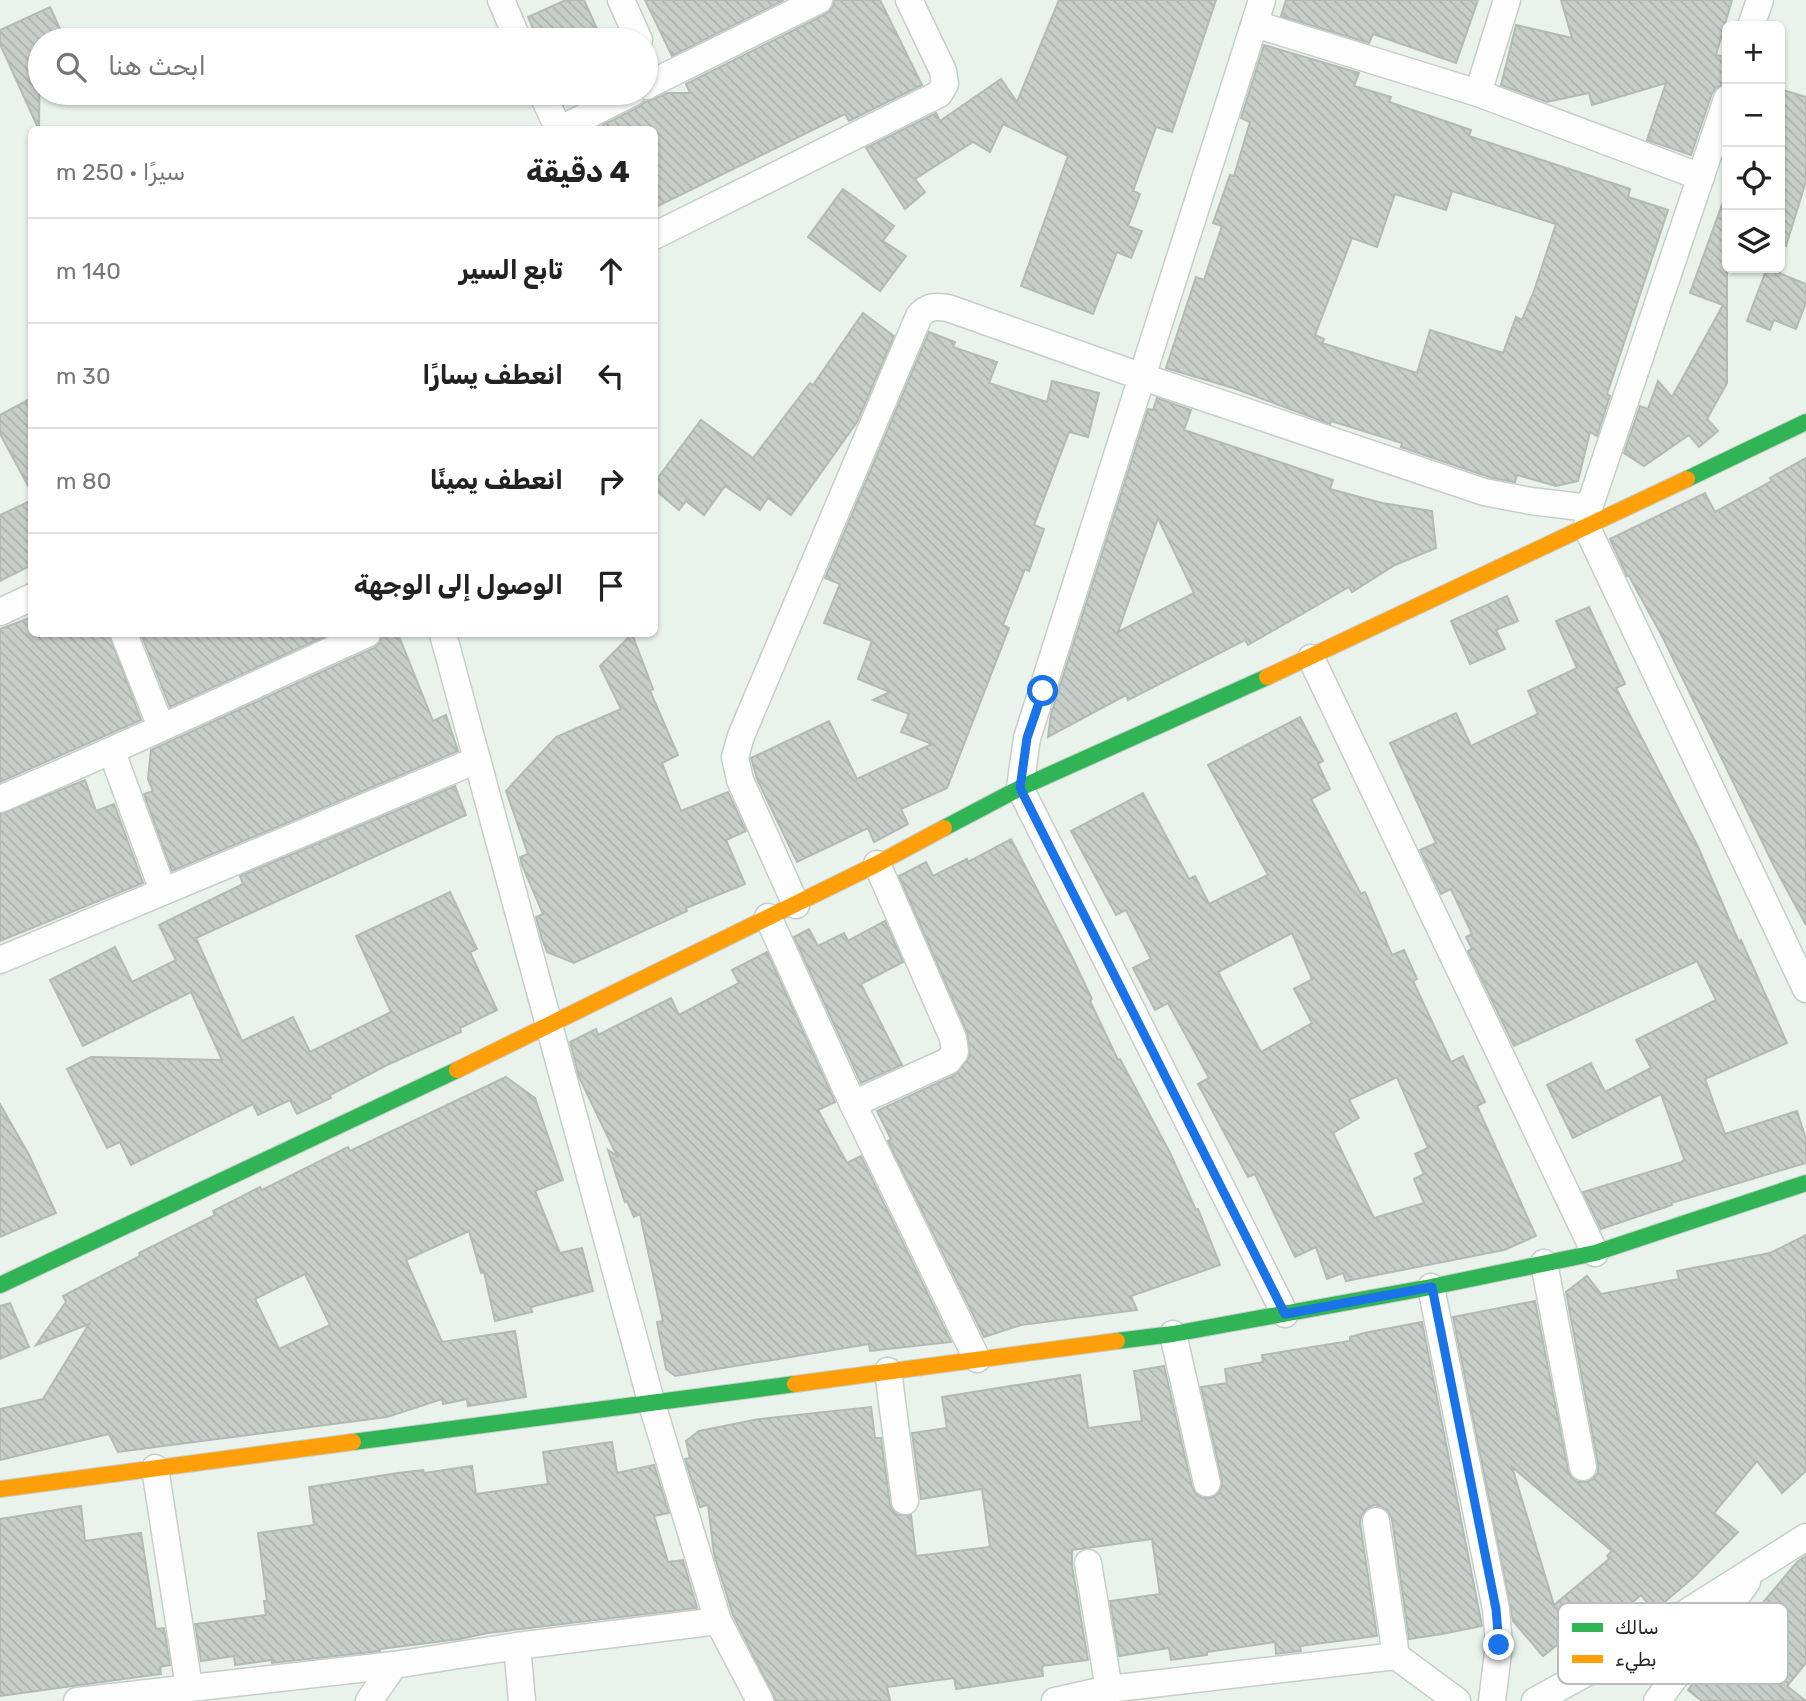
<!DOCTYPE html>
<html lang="ar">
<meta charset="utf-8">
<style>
body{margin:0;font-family:Rubik,"Noto Sans Arabic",sans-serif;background:#f2f2f2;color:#222;direction:rtl}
.controls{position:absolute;right:21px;top:21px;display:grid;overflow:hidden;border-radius:10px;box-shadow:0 2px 5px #0004}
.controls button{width:63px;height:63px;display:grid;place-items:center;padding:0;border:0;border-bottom:2px solid #e0e0e0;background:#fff;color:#222;font:35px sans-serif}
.stop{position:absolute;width:21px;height:21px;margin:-16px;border:5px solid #1a73e8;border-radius:50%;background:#fff}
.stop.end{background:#1a73e8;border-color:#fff;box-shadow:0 2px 7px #0008}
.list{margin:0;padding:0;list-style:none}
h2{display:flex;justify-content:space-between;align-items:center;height:91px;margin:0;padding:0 28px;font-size:30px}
h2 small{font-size:23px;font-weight:400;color:#767676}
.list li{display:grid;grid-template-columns:46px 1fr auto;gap:21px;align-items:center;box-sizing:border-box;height:105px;padding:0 28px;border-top:2px solid #e0e0e0}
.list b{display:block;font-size:26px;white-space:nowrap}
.list em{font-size:23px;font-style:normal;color:#767676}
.icon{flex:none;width:38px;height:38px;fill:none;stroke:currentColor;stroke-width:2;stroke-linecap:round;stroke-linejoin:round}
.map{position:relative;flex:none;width:1806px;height:1701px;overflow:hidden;direction:ltr}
.search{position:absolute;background:#fff;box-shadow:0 2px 5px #0004;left:28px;top:28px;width:630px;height:77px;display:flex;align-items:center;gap:18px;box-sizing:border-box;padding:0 24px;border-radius:38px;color:#767676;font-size:26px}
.panel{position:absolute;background:#fff;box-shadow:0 2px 5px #0004;left:28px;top:126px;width:630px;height:511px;border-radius:10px;direction:rtl}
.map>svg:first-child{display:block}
.building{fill:url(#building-back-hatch);stroke:#b2bab4;stroke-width:2;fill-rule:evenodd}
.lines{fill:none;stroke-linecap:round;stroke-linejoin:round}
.street-casing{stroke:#c7cec9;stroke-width:29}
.fast-casing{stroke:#c7cec9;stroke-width:18}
.slow-casing{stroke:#c7cec9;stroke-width:18}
.street{stroke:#fcfdfc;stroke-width:26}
.fast{stroke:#30b455;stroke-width:16}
.slow{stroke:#ff9f0a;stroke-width:16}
.route{stroke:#1a73e8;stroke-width:9}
.key{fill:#fff;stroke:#bcbebd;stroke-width:2}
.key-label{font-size:19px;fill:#212723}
</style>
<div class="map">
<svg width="1806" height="1701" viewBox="0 0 1806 1701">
<defs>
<pattern id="building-back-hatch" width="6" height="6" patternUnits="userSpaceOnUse" patternTransform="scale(1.75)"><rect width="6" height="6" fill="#c8cfca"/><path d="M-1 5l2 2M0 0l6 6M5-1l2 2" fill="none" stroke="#acb2ad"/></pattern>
</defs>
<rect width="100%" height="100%" fill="#e9f3ec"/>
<!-- building -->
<g class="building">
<polygon points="566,0 584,0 602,40 538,40 528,17"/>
<polygon points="645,0 784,0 672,56"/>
<polygon points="835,0 880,0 922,85 849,121 845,114 654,208 654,130 605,130 603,125 639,107 645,102 668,93 690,93 686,84 826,14 832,8"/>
<polygon points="1059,0 1216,0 1172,132 1156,127 1133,191 1140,194 1128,226 1142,231 1131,258 1117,252 1093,314 1021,286 1068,156 1003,124 990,152 973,142 915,179 925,192 905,209 866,148 936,113 940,121 1001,79 1017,102"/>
<polygon points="1286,0 1478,0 1456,63 1373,34 1369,43 1281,16"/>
<polygon points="1561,0 1732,0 1716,55 1727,57 1727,84 1717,87 1712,93 1691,155 1647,140 1666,83 1592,105 1589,93 1547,102 1501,85 1516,25 1572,38"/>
<polygon points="50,7 65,40 40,40 39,130 0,44 0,30"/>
<path d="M1264,45L1359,73L1354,86L1391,97L1389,102L1471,130L1469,136L1630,189L1628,197L1668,210L1607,394L1610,396L1597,436L1590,432L1578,481L1556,486L1517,475L1515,482L1492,478L1401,447L1402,443L1331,421L1330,424L1233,388L1166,368L1196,277L1204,280L1222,226L1213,223L1230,175L1234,176L1250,122L1241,118ZM1452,191L1556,224L1534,291L1522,320L1516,317L1503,353L1430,330L1417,373L1322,343L1324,339L1315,335L1352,238L1377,247L1395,194L1446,210Z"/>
<polygon points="1780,89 1806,97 1806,181 1786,246 1780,245"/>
<polygon points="843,189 894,226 883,241 906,256 880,291 808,237"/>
<polygon points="1724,199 1727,199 1727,383 1707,419 1718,431 1699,447 1689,435 1644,466 1624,453 1640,406 1648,409 1658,381 1672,397 1723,305 1690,293"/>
<polygon points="1767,268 1806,284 1806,302 1796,329 1774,320 1770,330 1747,321"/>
<polygon points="863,313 894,336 857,422 791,515 768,498 760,510 725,486 704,515 686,501 679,510 654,489 654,483 701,420 753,458 810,383 813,385"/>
<polygon points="929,332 955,342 953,347 997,362 989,383 1047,402 1052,381 1099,393 1088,437 1069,432 1034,525 1044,529 1029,571 1025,569 1003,625 1009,628 947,788 901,809 908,824 874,842 868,828 797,862 757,779 751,758 829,721 857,779 932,744 901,732 909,714 873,700 890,692 858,679 872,641 824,623 840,584 825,578"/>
<polygon points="32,398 32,493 0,434 0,415"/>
<path d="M1157,398L1191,410L1184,430L1333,480L1330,489L1382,503L1432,511L1436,548L1395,565L1352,592L1349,587L1248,645L1245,640L1128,700L1126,695L1048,737L1051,714L1148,409L1153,410ZM1158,518L1194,593L1118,632Z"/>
<polygon points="1806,458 1806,925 1774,866 1663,638 1629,576 1627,576 1610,539 1705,493 1715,512 1772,481 1770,478"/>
<polygon points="32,500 32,565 0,581 0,515"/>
<polygon points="1507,596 1518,621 1496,630 1505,649 1470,664 1451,621"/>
<polygon points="1589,607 1625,684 1616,688 1698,847 1739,942 1741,940 1787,1043 1705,1079 1725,1134 1797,1111 1806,1139 1806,1163 1671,1203 1672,1205 1601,1229 1583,1192 1682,1162 1684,1159 1661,1094 1573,1138 1547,1085 1591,1063 1605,1092 1651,1068 1636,1040 1716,1000 1697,961 1514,1046 1468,951 1472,949 1466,937 1472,934 1451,889 1441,894 1420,850 1436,843 1390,743 1456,713 1471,746 1538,714 1528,691 1577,668 1556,621"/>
<polygon points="32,617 32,634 109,634 141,720 0,782 0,629"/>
<polygon points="141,634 330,634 170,707"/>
<polygon points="382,634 398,634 433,721 446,715 458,751 172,871 144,794 153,791 148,779 151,750 374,648 380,643"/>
<polygon points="632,634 653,689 650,691 678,755 662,763 681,811 728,792 746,831 726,840 745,884 686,908 687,911 574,963 547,952 542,939 536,917 543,914 522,865 520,857 528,854 506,791 556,737 621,709 600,666"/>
<path d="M1300,717L1323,761L1318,764L1330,789L1311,799L1361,894L1365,892L1392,955L1404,950L1417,979L1413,981L1451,1062L1463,1056L1485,1102L1477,1106L1536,1236L1504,1250L1346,1281L1343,1273L1327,1279L1316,1247L1295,1257L1255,1174L1248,1177L1198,1084L1209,1078L1168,1003L1155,1010L1133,968L1151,959L1126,910L1116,915L1071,831L1143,793L1189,879L1195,876L1209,904L1268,875L1208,765ZM1292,933L1312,979L1294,989L1312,1023L1261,1052L1218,972ZM1397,1077L1428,1148L1415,1154L1424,1174L1414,1179L1424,1203L1374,1218L1333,1133L1359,1118L1349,1100Z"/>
<polygon points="85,780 96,811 114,804 143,883 0,941 0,814"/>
<polygon points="455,786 466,815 196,938 242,1041 293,1017 310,1052 391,1012 356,936 450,892 477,949 470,952 497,1010 460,1028 461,1032 387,1065 330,1095 331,1098 297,1114 290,1100 258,1115 253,1104 131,1165 120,1142 107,1148 67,1069 91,1057 222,1060 191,992 83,1046 50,980 115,947 132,982 176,960 159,925 243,884 240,876"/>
<polygon points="1011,839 1072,957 1092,999 1090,1001 1118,1060 1120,1059 1170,1153 1196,1210 1198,1209 1220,1265 1131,1296 1137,1310 1021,1325 984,1337 888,1141 891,1139 877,1111 955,1075 970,1056 967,1032 899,876 926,862 933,876 967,859 968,862"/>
<polygon points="885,921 903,962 861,984 902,1065 861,1083 794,937 809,929 818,946 844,933 848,941"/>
<polygon points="767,952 835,1102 818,1110 847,1163 861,1156 951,1342 870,1351 869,1344 675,1376 666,1369 657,1322 663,1321 640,1214 634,1217 627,1201 625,1202 608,1150 617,1156 579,1077 570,1042 596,1029 598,1035 671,998 679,1015 739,983 732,970"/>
<path d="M506,1077L535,1098L563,1180L535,1191L560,1253L582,1248L593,1291L531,1307L532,1312L495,1321L484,1272L481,1273L469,1231L406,1260L442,1342L515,1331L526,1397L468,1406L467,1399L443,1404L442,1399L387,1417L118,1452L109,1434L0,1460V1409L43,1399L89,1324L36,1345L66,1302L63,1296L140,1256L139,1253L215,1215L213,1211L260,1187L262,1190L348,1147L350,1151ZM305,1274L330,1325L279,1349L255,1299Z"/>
<polygon points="0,1104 29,1155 56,1213 0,1237"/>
<path d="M1806,1235V1471L1782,1493L1757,1461L1714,1513L1738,1532L1695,1576L1654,1611L1641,1595L1576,1651L1566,1638L1543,1656L1513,1621L1453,1317L1535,1301L1568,1470L1571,1477L1577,1482H1587L1593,1479L1598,1473V1464L1566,1292L1587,1276L1601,1294L1679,1279L1677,1271L1770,1253ZM1512,1467L1612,1551L1607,1556L1609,1559L1554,1605Z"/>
<polygon points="10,1303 29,1347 0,1359 0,1306"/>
<polygon points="1422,1322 1482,1626 1442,1634 1409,1639 1392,1519 1388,1511 1382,1507 1374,1505 1366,1509 1361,1516 1360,1523 1377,1636 1300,1646 1301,1651 1276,1654 1275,1642 1207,1652 1207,1655 1171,1660 1169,1648 1119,1656 1110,1601 1160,1594 1152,1539 1072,1550 1072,1566 1088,1660 1042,1666 1043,1676 956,1689 954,1678 887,1687 890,1701 776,1701 733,1615 714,1554 708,1505 700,1507 685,1459 690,1458 686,1441 699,1431 759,1419 871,1407 875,1438 881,1438 890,1504 892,1510 898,1515 911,1515 916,1556 990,1547 982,1489 921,1499 912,1433 947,1428 942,1397 1080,1375 1088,1428 1142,1421 1134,1371 1164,1366 1192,1487 1196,1494 1202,1498 1210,1498 1218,1494 1222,1487 1222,1480 1201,1387 1227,1383 1225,1369 1263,1362 1262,1355 1350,1341 1350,1337 1364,1333"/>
<polygon points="612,1442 617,1473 654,1465 669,1513 654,1516 668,1562 683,1560 697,1608 488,1633 460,1639 380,1649 380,1651 272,1663 272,1660 235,1665 234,1656 201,1661 195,1624 266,1615 264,1601 267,1601 258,1533 314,1525 309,1487 398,1473 423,1470 424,1473 472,1466 476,1494 548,1484 543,1452"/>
<polygon points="81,1506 85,1541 141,1533 156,1629 164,1628 170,1665 160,1667 161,1674 0,1696 0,1519"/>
<polygon points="1806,1556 1806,1663 1787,1686 1806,1701 1702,1701 1688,1690 1707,1665 1729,1682 1766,1633 1749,1619 1797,1562"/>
</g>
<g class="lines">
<!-- street casing -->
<g class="street-casing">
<g id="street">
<polyline points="501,0 518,40"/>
<polyline points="621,0 639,40"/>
<polyline points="1262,0 1027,738 1020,788 1285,1314"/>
<polyline points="1255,24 1478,93 1701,177"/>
<polyline points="1751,26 1760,0"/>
<polyline points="646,86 819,0"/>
<polyline points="542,93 559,130"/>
<polyline points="1478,93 1507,0"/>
<polyline points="1727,99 1589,508 1587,528 1806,989"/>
<polyline points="559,130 632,93"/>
<polyline points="654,236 939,94 945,84 943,71 909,0"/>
<polyline points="0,612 32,597"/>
<polyline points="124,634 161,727"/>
<polyline points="443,634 651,1401 718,1621 760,1701"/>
<polyline points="1311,658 1595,1253"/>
<polyline points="112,752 163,891"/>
<path d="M0,799C124,747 245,689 367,634"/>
<path d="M796,905L740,780L735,757L741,736L919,316C928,306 934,306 948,308L1143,377L1484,492L1531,501L1589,508"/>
<polyline points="768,917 853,1104 977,1359"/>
<polyline points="0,960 477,760"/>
<polyline points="853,1104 948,1061 955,1052 953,1038 877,864"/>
<polyline points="1544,1263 1583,1467"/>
<polyline points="1431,1287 1496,1609 1499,1645 1492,1701"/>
<polyline points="1173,1334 1207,1483"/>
<polyline points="888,1371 905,1501"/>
<polyline points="155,1468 189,1687"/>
<polyline points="1376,1521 1396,1656"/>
<polyline points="1088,1563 1109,1689"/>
<polyline points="517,1646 522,1701"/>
<polyline points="77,1701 394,1665 517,1646 718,1621"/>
<polyline points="369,1701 394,1665"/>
<polyline points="1055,1701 1109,1689 1396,1656 1457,1701"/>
<polyline points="1535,1701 1624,1652 1806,1537"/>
<polyline points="1657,1701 1747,1582"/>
</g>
</g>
<!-- fast casing -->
<g class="fast-casing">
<g id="fast">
<polyline points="1687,479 1806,422"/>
<polyline points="944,828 1020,788 1267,677"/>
<polyline points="0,1285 457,1070"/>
<polyline points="1117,1341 1173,1334 1431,1287 1595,1253 1806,1183"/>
<polyline points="353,1442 795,1384"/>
</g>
</g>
<!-- slow casing -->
<g class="slow-casing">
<g id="slow">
<polyline points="1267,677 1687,479"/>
<polyline points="457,1070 877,864 944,828"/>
<polyline points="795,1384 1117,1341"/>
<polyline points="0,1489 353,1442"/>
</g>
</g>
<!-- street -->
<use href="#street" class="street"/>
<!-- fast -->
<use href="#fast" class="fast"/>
<!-- slow -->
<use href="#slow" class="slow"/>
</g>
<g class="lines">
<!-- route -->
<polyline class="route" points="1043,691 1027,738 1020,788 1285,1314 1432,1287 1496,1609 1499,1645"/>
</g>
<!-- legend -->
<rect x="1558" y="1603" width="230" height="81" rx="10" class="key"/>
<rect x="1572" y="1623" width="31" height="9" fill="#30b455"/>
<rect x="1572" y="1655" width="31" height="8" fill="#ff9f0a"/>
<g class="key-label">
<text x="1615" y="1634">سالك</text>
<text x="1615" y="1666">بطيء</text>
</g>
</svg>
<div class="controls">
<button>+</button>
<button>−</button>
<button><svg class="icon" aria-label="locate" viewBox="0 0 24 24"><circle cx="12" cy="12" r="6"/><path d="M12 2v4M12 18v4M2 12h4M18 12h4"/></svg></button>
<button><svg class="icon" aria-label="layers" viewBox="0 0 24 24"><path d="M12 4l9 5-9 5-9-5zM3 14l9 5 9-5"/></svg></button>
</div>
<div class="stop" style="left:1043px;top:691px"></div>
<div class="stop end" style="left:1499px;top:1645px"></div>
<div class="search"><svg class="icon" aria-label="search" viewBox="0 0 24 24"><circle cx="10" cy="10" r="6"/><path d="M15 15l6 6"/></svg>ابحث هنا</div>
<section class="panel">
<h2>4 دقيقة<small>سيرًا · 250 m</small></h2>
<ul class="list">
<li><svg class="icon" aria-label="ahead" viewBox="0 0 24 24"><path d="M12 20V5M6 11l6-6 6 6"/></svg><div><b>تابع السير</b></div><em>140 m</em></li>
<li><svg class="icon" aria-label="left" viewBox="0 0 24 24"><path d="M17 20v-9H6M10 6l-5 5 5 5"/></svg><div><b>انعطف يسارًا</b></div><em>30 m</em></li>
<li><svg class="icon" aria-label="right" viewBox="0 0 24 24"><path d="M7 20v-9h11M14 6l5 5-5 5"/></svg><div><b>انعطف يمينًا</b></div><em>80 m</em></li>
<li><svg class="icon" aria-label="arrive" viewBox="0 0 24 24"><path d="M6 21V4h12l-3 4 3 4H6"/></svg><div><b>الوصول إلى الوجهة</b></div></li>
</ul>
</section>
</div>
